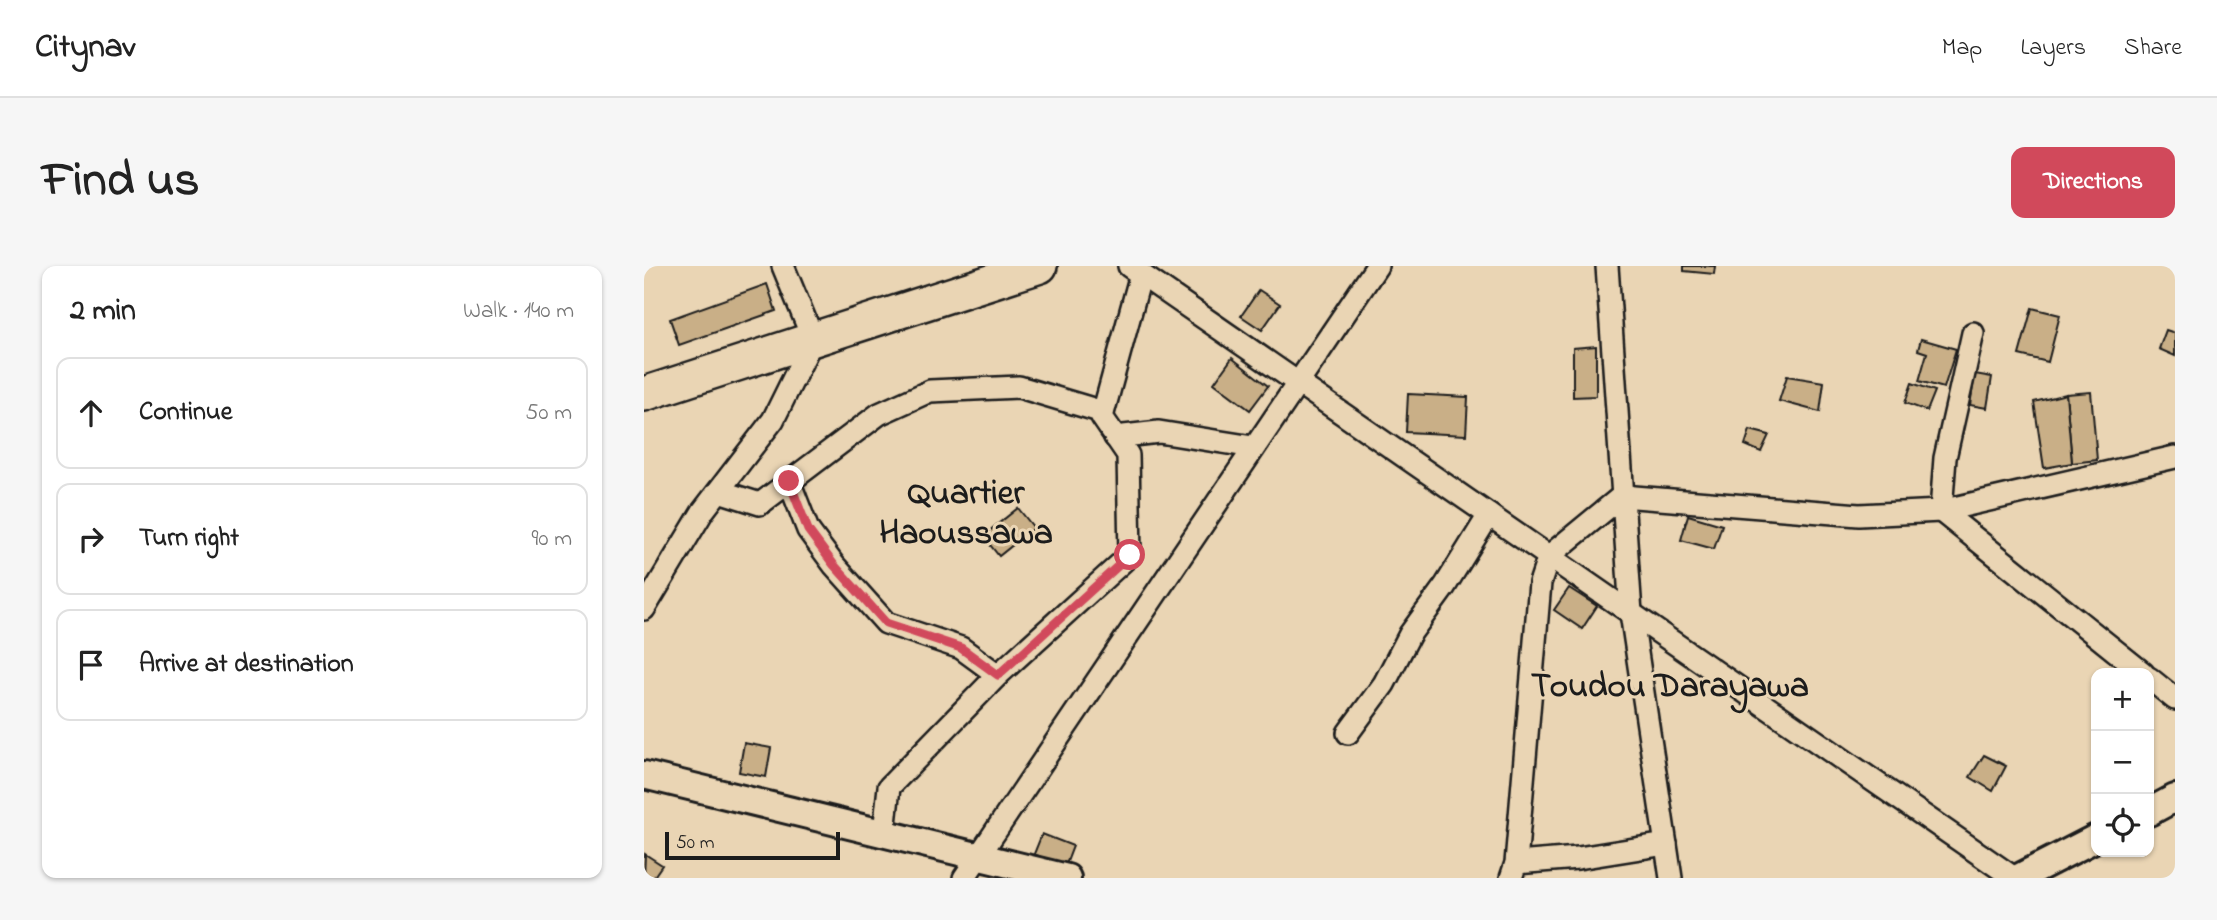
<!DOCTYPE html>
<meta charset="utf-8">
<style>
body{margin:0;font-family:"Indie Flower",sans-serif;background:#f6f6f6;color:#222}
.controls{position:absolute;right:21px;bottom:21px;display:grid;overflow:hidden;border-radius:14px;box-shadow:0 2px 5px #0004}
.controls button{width:63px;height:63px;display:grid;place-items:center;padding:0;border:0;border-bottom:2px solid #e0e0e0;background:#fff;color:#222;font:35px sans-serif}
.scale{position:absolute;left:21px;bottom:18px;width:175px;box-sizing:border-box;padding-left:7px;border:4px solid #1c1c1c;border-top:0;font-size:19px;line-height:24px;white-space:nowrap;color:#1c1c1c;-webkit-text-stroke:5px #ead5b4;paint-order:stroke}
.stop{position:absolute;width:21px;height:21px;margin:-16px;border:5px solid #d1495b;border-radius:50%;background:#fff}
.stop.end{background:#d1495b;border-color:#fff;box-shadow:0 2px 7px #0008}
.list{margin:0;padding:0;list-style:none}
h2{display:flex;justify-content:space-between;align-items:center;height:91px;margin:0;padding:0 28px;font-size:30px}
h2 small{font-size:23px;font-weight:400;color:#767676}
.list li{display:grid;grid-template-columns:46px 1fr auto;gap:21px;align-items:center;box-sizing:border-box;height:112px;margin:0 14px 14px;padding:0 14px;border:2px solid #e0e0e0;border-radius:14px}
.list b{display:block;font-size:26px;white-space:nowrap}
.list em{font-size:23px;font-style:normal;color:#767676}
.icon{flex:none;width:38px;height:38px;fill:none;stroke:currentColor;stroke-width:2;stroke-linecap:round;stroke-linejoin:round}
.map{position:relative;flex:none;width:1531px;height:612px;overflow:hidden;border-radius:14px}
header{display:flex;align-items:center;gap:42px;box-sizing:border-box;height:98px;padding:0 35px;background:#fff;border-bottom:2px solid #e0e0e0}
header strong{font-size:33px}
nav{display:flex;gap:38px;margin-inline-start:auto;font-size:24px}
.intro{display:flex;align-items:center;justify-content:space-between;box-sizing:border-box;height:168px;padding:0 42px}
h1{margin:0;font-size:49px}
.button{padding:18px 32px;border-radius:14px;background:#d1495b;color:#fff;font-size:24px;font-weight:700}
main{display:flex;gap:42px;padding:0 42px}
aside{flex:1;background:#fff;border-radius:14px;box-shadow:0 2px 5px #0004}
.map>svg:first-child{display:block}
.building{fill:#c9af87;stroke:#1c1c1c;stroke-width:2}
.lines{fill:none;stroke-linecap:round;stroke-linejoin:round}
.minor-casing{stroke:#1c1c1c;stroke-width:26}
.tertiary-casing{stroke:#1c1c1c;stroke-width:32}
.primary-casing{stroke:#1c1c1c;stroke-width:38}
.minor{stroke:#ead5b4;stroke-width:21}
.tertiary{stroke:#ead5b4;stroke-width:26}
.primary{stroke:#ead5b4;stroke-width:33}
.route{stroke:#d1495b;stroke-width:9}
.labels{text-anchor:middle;stroke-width:6;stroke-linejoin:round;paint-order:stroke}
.district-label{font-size:35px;font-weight:bold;fill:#1c1c1c;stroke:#ead5b4}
</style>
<header>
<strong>Citynav</strong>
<nav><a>Map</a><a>Layers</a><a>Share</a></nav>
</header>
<div class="intro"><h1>Find us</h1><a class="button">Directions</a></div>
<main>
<aside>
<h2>2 min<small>Walk · 140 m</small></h2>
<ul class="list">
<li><svg class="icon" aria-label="ahead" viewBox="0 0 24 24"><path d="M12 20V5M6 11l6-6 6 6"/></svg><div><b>Continue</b></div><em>50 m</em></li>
<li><svg class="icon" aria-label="right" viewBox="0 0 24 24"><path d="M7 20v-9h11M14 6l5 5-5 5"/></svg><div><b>Turn right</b></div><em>90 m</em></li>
<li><svg class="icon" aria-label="arrive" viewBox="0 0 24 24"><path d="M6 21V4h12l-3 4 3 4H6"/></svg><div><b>Arrive at destination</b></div></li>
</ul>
</aside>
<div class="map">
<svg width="1531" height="612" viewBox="0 0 1531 612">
<rect width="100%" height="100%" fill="#ead5b4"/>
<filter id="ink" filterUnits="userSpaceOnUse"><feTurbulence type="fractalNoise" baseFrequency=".0143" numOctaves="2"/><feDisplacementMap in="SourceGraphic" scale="14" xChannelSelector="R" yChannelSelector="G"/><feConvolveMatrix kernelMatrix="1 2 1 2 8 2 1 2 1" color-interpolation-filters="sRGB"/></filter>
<g filter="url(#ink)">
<!-- building -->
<g class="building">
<polygon points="1040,0 1071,0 1070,8 1040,5"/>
<polygon points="123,18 132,45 35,79 26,53"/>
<polygon points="615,24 636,38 618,64 597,50"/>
<polygon points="1388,42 1416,49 1404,96 1375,89"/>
<polygon points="1522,64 1531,67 1531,90 1515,83"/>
<polygon points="1277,73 1312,83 1300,122 1275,115 1283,87 1274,84"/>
<polygon points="952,80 952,130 929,131 929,82"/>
<polygon points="588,92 624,120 606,144 570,117"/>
<polygon points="1331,108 1348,111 1343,142 1326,139"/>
<polygon points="1143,110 1180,116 1176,146 1135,135"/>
<polygon points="1268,117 1291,125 1283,145 1261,137"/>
<polygon points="1447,126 1453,194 1428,197 1422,128"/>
<polygon points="764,128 824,131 822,169 762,166"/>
<polygon points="1422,128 1428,197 1400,202 1390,136"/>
<polygon points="1106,164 1125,169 1117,186 1101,179"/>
<polygon points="374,242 390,262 355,290 339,270"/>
<polygon points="1044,249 1078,259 1070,283 1037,274"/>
<polygon points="925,322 953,340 938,363 910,344"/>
<polygon points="100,477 127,482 122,511 95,506"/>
<polygon points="1340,489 1362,500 1349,525 1326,511"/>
<polygon points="398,568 429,580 421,601 390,588"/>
<polygon points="1,588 18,599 9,612 0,612"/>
</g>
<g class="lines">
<!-- minor casing -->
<g class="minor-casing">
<g id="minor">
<polyline points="485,0 1370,612"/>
<polyline points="963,0 987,347 1027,612"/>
<polyline points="1329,67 1301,192 1297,245 1499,407"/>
<polyline points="471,171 515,166 609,181"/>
<polyline points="145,215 164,264 190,299 242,357 317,382 354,409"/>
<polyline points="75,225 116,238 235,148 286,125 375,121 459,146"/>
<polyline points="0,343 59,245 129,154 169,73 139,0"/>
<polyline points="1505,412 1531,433"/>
<polyline points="704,467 740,418 766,368 801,320 845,249"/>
<polyline points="240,567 245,521 354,409 486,289 484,189 458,151 497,8"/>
<polyline points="872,597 934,592 1022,578"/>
<polyline points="320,612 733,0"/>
<polyline points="867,612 872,597 896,317 905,290 978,230 1215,249 1297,245 1531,191"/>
</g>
</g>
<!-- tertiary casing -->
<g class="tertiary-casing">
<g id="tertiary">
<polyline points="0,509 423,612"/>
<polyline points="1505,546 1531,532"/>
<polyline points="1374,612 1452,572"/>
</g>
</g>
<!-- primary casing -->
<g class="primary-casing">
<polyline id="primary" points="0,128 396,0"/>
</g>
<!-- minor -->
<use href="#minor" class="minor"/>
<!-- tertiary -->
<use href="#tertiary" class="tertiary"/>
<!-- primary -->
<use href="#primary" class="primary"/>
</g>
</g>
<g class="lines" filter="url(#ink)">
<!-- route -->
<polyline class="route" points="145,215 164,264 190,299 242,357 317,382 354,409 486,289"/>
</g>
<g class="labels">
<!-- district labels -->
<g class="district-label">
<text x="322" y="237">Quartier<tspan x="322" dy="40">Haoussawa</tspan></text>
<text x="1026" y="430">Toudou Darayawa</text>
</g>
</g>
</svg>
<div class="controls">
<button>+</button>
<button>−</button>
<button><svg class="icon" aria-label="locate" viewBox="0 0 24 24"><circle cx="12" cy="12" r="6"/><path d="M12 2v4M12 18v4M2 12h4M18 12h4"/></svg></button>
</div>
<div class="scale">50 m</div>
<div class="stop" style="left:486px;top:289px"></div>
<div class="stop end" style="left:145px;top:215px"></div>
</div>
</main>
